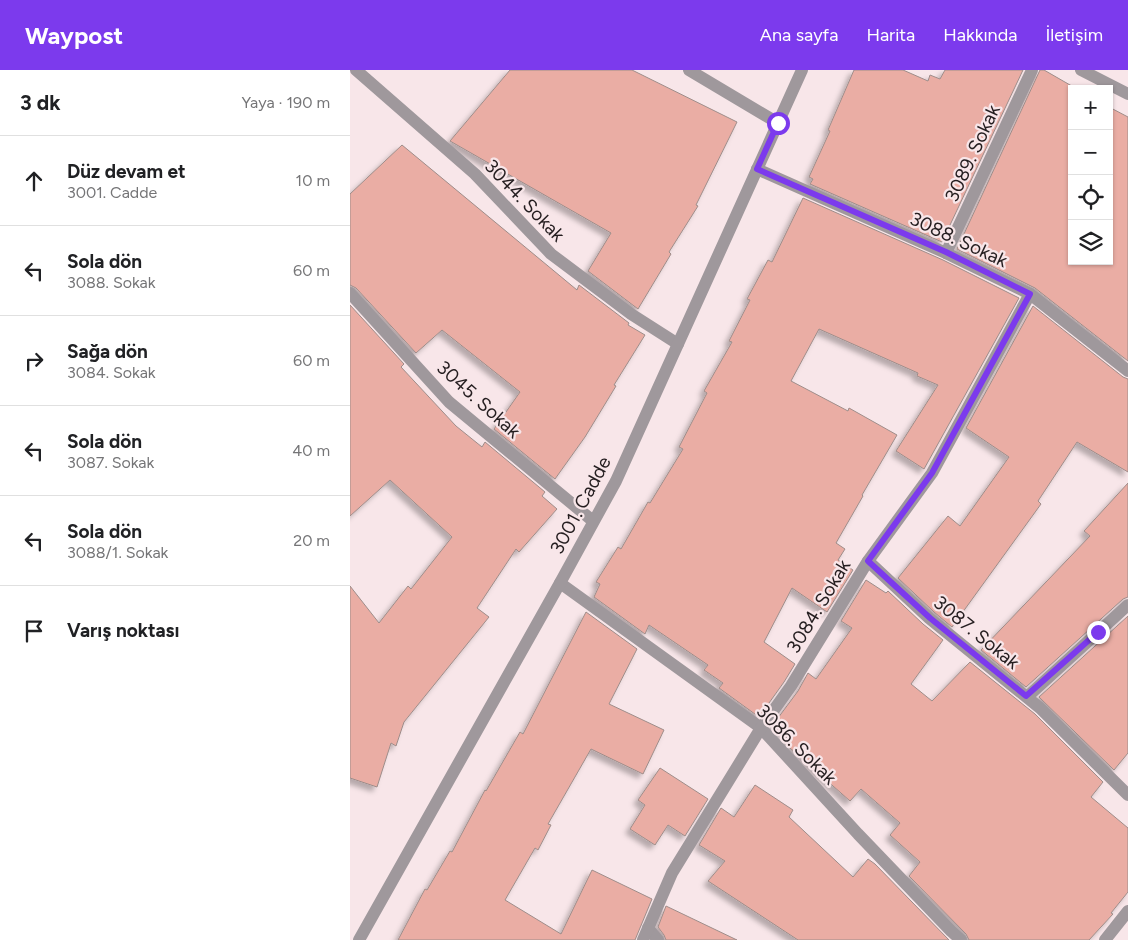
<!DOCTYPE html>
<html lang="tr">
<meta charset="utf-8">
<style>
body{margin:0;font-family:Figtree,sans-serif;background:#f2f2f2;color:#202124}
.controls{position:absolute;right:15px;top:15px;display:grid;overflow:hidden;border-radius:0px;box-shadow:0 1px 4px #0004}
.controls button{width:45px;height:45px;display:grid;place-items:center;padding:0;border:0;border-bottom:1px solid #e0e0e0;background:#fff;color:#202124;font:25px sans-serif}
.stop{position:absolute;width:15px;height:15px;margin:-11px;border:4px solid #7c3aed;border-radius:50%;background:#fff}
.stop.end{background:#7c3aed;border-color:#fff;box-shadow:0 1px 5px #0008}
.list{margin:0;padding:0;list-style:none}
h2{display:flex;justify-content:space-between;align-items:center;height:65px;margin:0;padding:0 20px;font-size:21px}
h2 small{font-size:16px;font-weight:400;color:#757577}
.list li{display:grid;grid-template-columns:32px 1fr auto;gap:15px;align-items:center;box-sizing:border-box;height:90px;padding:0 20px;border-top:1px solid #e0e0e0}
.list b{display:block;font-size:19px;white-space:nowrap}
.list p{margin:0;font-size:16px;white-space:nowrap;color:#757577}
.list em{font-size:16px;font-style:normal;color:#757577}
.icon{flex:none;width:28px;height:28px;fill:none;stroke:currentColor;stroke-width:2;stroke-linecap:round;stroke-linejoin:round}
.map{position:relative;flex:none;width:778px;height:870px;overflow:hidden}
header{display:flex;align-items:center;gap:30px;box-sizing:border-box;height:70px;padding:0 25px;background:#7c3aed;color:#fff}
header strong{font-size:24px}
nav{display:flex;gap:28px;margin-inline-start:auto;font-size:18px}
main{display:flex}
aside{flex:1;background:#fff}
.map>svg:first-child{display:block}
.building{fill:#eaada4;stroke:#9e8d8a;filter:url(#shadow)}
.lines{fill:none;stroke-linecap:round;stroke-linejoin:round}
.minor{stroke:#9f989c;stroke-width:12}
.tertiary{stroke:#9f989c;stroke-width:12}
.route{stroke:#7c3aed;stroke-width:6}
.labels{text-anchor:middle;stroke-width:4.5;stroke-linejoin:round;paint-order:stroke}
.street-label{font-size:19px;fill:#251e20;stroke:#f8e6e9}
</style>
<header>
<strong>Waypost</strong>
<nav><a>Ana sayfa</a><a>Harita</a><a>Hakkında</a><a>İletişim</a></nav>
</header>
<main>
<aside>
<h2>3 dk<small>Yaya · 190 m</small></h2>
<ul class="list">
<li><svg class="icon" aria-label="ahead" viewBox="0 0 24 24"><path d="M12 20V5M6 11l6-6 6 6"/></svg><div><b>Düz devam et</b><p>3001. Cadde</p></div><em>10 m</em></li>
<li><svg class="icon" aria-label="left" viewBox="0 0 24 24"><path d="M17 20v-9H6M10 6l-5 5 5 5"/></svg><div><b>Sola dön</b><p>3088. Sokak</p></div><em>60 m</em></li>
<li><svg class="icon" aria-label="right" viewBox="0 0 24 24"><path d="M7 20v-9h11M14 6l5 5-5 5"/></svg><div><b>Sağa dön</b><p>3084. Sokak</p></div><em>60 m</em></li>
<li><svg class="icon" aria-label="left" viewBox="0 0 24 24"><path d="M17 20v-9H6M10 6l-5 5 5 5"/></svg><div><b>Sola dön</b><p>3087. Sokak</p></div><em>40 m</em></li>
<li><svg class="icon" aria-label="left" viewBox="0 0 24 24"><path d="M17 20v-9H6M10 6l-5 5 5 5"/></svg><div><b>Sola dön</b><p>3088/1. Sokak</p></div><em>20 m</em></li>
<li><svg class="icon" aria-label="arrive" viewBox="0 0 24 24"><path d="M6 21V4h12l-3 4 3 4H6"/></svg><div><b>Varış noktası</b></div></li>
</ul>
</aside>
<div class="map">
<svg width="778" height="870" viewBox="0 0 778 870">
<defs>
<filter id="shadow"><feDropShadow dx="-4.5" dy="4.5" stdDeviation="2.5" flood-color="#0004"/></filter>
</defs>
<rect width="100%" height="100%" fill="#f8e6e9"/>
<!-- building -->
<g class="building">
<polygon points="160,0 282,0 387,52 346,135 348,136 319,182 321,184 288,239 238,201 261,163 100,71"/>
<polygon points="504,0 553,0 578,11 580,5 590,9 595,0 673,0 592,172 460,114 463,109 459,107 480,61 478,60"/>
<polygon points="690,0 694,0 727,19 722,19 722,191 759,191 759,37 778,47 778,291 685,218 607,179"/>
<polygon points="52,75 227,220 229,215 279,253 278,255 295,265 264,315 266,316 235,367 205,409 144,359 170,322 92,260 66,283 6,218 0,215 0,124"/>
<polygon points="453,128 593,190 669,228 574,399 546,381 588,315 567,306 568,303 469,259 441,311 498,341 499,338 547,365 512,425 513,426 486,473 495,479 488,490 503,500 477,542 442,518 414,572 445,594 434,612 409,647 369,618 373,613 354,600 358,595 299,555 295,564 244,527 250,514 246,512 268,477 271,479 298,432 300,433 333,379 329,377 357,323 354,321 382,272 379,271 400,230 397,229 418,190 422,192"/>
<polygon points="0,235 54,294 51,297 106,356 132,377 135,372 195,422 192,426 207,439 169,482 166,479 127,538 139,547 54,652 46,676 41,673 27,717 0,708 0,516 29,553 58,516 61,519 102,467 40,410 0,446"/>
<polygon points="683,236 773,307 778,309 778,402 727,372 688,431 691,434 602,557 584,542 548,508 598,446 610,456 659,387 616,358"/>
<polygon points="778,413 778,527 773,529 676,617 631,580 740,466 734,461"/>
<polygon points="516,510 536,523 538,521 573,554 593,570 561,614 582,631 620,592 685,644 753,712 741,727 778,758 778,822 761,843 763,844 739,870 619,870 616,864 559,806 570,792 540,765 550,753 511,719 500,731 440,678 434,671 438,667 422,656 448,621 458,603 466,609 502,558 491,551"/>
<polygon points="236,542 287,579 259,634 314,660 293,704 241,679 198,754 201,755 188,780 185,778 155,830 211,864 242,800 302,829 285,870 48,870 75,819 77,820 100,781 102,782 135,720 136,721 170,662 173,664"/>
<polygon points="778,546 778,683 764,700 689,627"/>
<polygon points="310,698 358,729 335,766 318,755 305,775 280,759 295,735 288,730"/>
<polygon points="405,715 443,740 439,747 503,807 518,789 525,794 599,870 448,870 358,811 375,791 349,775 371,738 384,747"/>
<polygon points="316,836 387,870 316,870 314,865 308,857"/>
</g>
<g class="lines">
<!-- minor -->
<g class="minor">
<polyline points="6,0 125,104 201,184 281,244 328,274"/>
<polyline points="339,0 428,53"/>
<polyline points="731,0 778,24"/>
<polyline points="407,99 596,183 680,224 778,301"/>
<polyline points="596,183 682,0"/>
<polyline points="0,223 99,332 243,451"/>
<polyline points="518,491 579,548 690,638 778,725"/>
<polyline points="210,513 411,658 508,764 601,861 611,870"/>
<polyline points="677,627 778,535"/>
<polyline points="298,858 308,870"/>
<polyline points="293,870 322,803 411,658 441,616 518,491 582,403 680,224"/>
<polyline points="755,870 778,841"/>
</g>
<!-- tertiary -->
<polyline class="tertiary" points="9,870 210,513 266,411 452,0"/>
</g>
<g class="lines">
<!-- route -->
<polyline class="route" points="428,53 407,99 596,182 680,224 582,403 518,491 580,548 676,626 748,562"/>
</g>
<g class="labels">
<!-- street labels -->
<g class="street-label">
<text transform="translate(622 83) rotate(-65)" y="7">3089. Sokak</text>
<text transform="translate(175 130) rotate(46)" y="7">3044. Sokak</text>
<text transform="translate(609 169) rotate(25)" y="7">3088. Sokak</text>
<text transform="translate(129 329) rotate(42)" y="7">3045. Sokak</text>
<text transform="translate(230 435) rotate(-62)" y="7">3001. Cadde</text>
<text transform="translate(468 536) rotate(-59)" y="7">3084. Sokak</text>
<text transform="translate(627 562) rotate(39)" y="7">3087. Sokak</text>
<text transform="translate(447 674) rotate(45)" y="7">3086. Sokak</text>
</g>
</g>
</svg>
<div class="controls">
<button>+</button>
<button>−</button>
<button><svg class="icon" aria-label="locate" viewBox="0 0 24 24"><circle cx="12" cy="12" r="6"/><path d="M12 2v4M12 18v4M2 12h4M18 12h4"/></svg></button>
<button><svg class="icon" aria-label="layers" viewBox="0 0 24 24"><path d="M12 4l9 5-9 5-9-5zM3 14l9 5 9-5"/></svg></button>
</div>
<div class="stop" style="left:428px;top:53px"></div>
<div class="stop end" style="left:748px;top:562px"></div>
</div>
</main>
